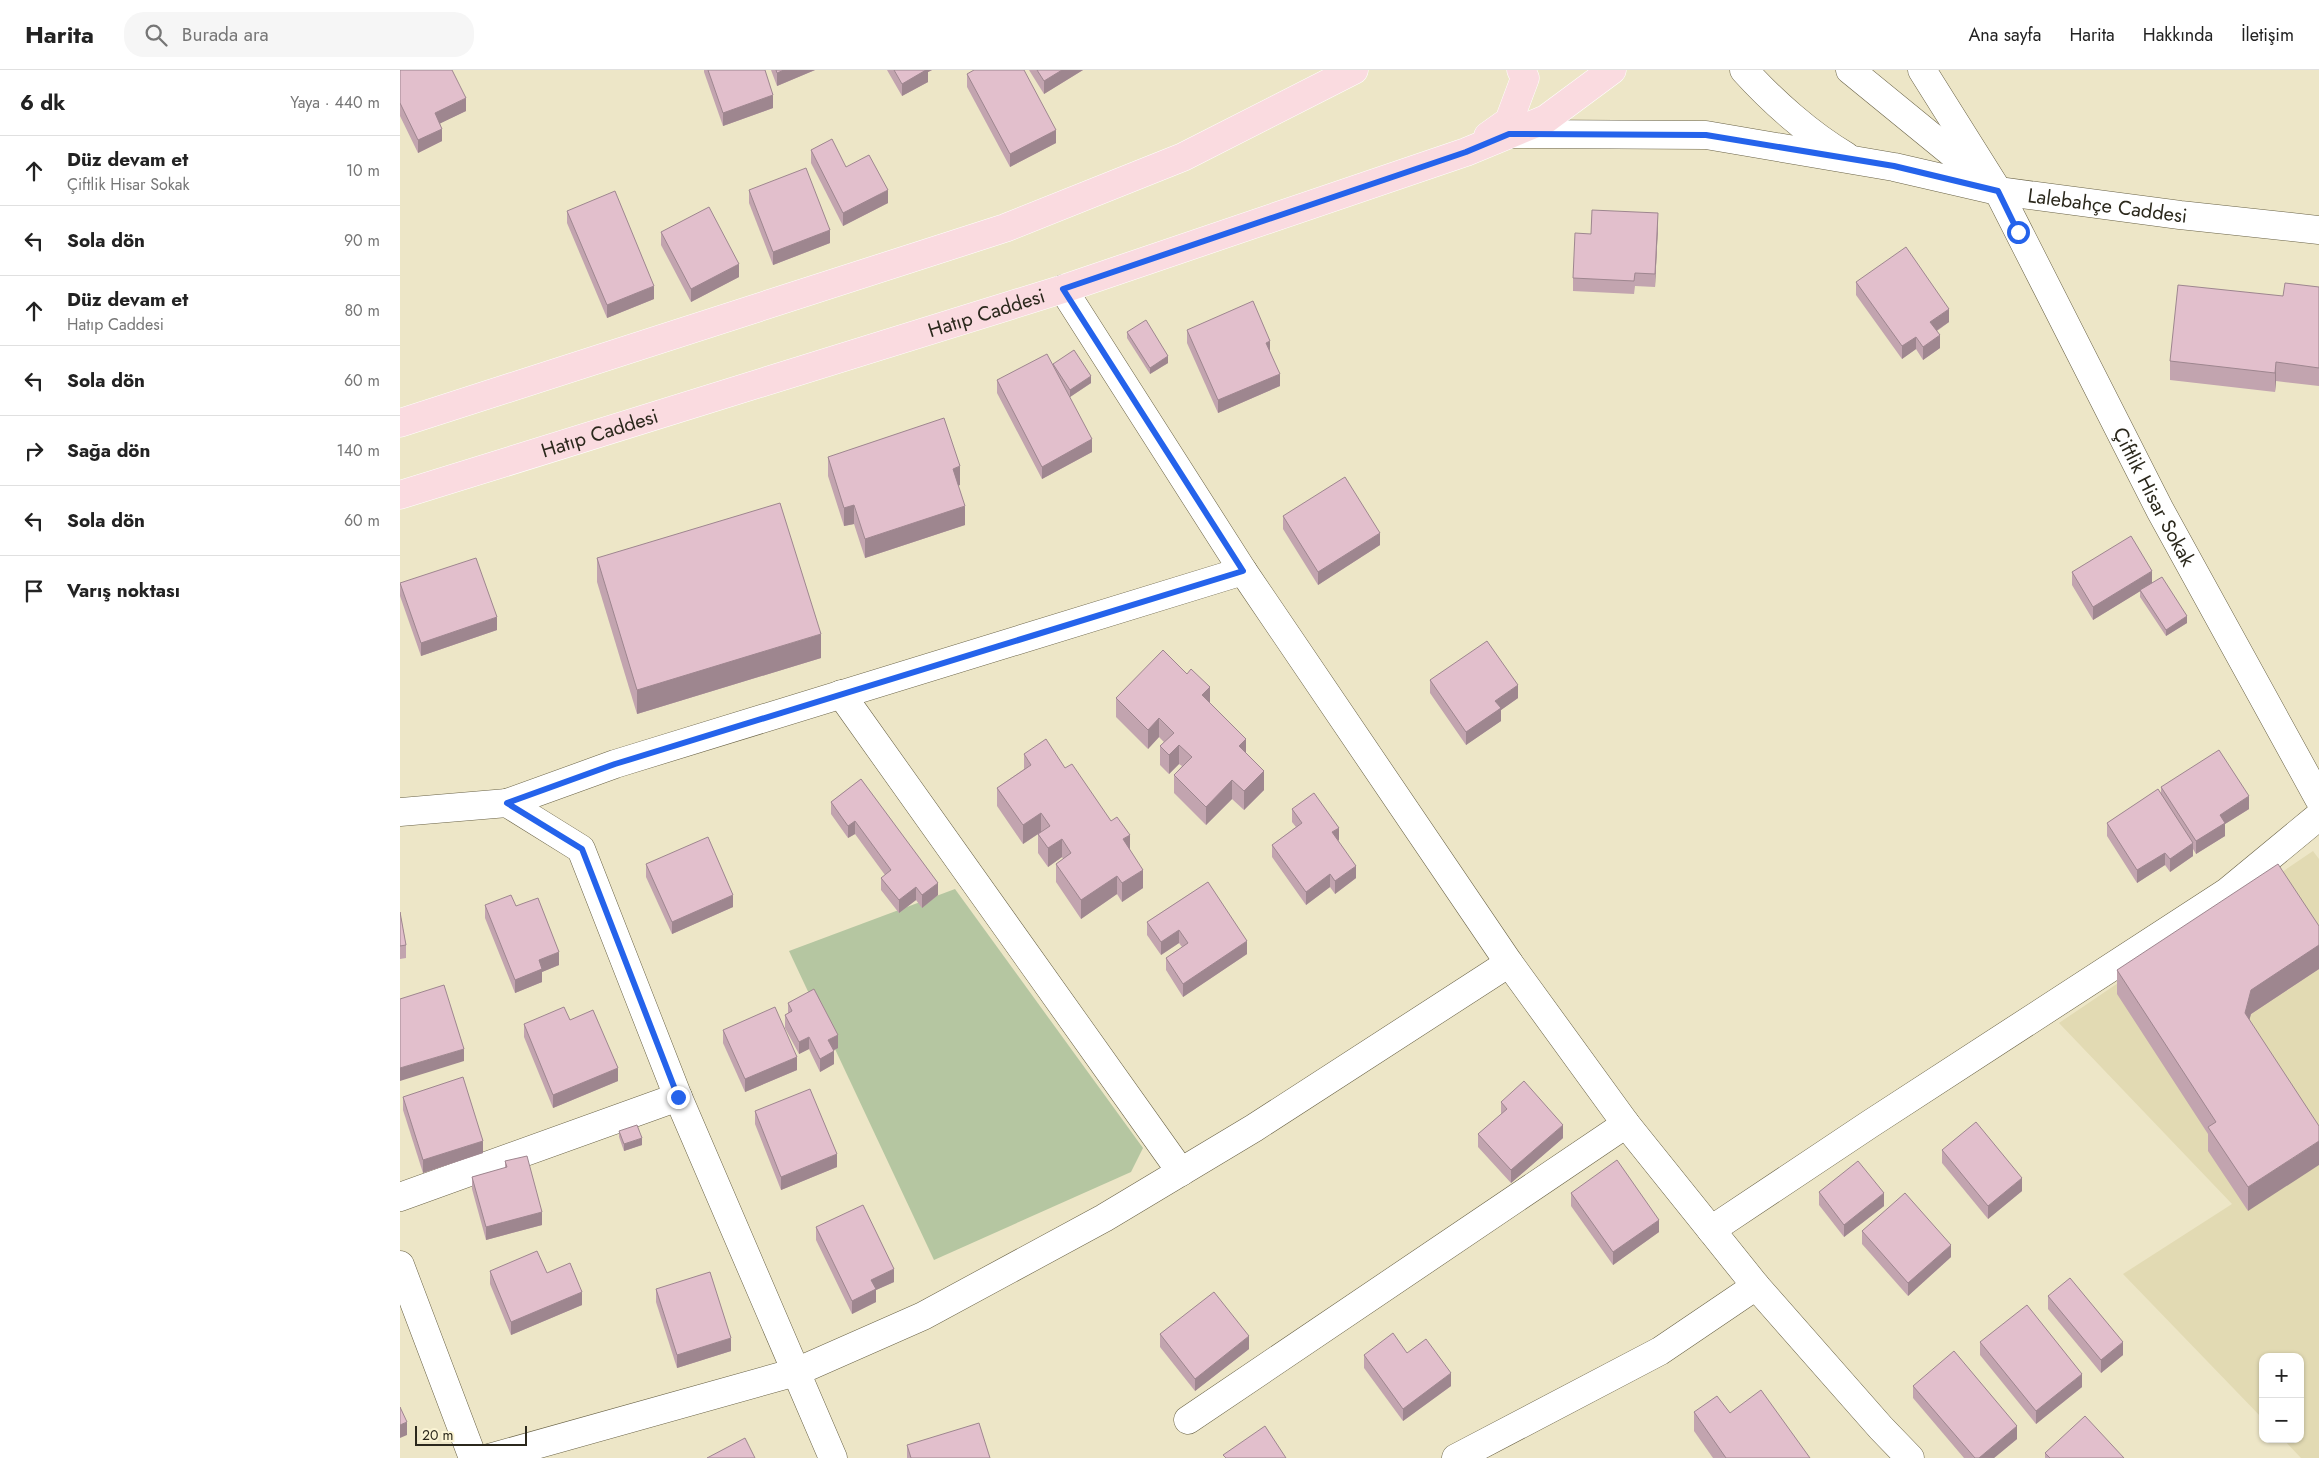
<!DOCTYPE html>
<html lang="tr">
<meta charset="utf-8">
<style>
body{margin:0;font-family:Jost,sans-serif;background:#f6f6f6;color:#222}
.controls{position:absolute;right:15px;bottom:15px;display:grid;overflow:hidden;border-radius:10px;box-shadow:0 1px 4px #0004}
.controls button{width:45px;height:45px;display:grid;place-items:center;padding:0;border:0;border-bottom:1px solid #e0e0e0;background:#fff;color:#222;font:25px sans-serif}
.scale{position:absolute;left:15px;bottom:12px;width:112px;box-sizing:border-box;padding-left:5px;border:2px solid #2b281c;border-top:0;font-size:14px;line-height:18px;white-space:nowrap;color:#2b281c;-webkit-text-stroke:4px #fbf4d4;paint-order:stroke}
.stop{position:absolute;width:15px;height:15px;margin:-11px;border:4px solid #2563eb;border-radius:50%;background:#fff}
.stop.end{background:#2563eb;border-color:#fff;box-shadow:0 1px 5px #0008}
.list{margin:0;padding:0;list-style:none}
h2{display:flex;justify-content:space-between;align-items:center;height:65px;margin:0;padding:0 20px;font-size:21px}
h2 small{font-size:16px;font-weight:400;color:#767676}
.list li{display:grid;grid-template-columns:32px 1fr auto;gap:15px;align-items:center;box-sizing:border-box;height:70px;padding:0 20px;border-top:1px solid #e0e0e0}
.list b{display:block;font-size:19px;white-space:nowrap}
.list p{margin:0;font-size:16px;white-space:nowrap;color:#767676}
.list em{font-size:16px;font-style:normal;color:#767676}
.icon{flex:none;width:28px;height:28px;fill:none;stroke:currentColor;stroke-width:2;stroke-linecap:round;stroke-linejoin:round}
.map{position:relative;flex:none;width:1919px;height:1388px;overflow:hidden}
header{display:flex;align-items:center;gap:30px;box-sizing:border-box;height:70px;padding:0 25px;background:#fff;border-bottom:1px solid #e0e0e0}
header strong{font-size:24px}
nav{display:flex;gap:28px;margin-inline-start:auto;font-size:18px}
.search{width:350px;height:45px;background:#f6f6f6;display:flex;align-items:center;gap:12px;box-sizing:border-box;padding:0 18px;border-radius:20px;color:#767676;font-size:19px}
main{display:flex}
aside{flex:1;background:#fff}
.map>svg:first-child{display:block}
.built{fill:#e2dab3}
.green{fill:#b5c6a1}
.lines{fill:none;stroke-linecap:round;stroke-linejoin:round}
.minor-casing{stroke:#696246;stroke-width:29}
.major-casing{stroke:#fff;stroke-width:29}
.minor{stroke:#fff;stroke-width:28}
.major{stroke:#fadbe0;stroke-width:28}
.wall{fill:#c2a4af}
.shaded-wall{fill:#9e868f}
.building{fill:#e2bfcc;stroke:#9e868f}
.route{stroke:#2563eb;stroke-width:6}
.labels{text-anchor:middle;stroke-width:4.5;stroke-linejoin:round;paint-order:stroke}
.street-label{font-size:20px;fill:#2b281c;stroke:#fbf4d4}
</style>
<header>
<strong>Harita</strong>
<div class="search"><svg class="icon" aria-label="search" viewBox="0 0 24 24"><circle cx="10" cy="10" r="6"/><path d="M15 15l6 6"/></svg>Burada ara</div>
<nav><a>Ana sayfa</a><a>Harita</a><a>Hakkında</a><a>İletişim</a></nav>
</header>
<main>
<aside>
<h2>6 dk<small>Yaya · 440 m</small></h2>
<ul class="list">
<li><svg class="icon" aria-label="ahead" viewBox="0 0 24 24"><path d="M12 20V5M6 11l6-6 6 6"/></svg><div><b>Düz devam et</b><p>Çiftlik Hisar Sokak</p></div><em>10 m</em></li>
<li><svg class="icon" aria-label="left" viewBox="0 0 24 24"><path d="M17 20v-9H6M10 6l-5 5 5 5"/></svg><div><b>Sola dön</b></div><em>90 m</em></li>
<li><svg class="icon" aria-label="ahead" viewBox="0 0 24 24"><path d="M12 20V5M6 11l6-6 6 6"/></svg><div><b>Düz devam et</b><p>Hatıp Caddesi</p></div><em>80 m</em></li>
<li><svg class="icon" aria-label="left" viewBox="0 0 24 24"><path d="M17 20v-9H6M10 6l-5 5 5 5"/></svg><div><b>Sola dön</b></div><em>60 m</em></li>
<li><svg class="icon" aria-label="right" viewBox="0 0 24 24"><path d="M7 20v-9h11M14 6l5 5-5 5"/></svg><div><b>Sağa dön</b></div><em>140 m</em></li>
<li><svg class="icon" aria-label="left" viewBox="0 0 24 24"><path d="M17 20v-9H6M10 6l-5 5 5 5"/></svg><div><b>Sola dön</b></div><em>60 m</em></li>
<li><svg class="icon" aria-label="arrive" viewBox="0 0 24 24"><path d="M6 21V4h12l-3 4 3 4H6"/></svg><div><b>Varış noktası</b></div></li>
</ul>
</aside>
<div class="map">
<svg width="1919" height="1388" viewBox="0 0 1919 1388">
<rect width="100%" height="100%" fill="#ede6c7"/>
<!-- built -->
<polygon class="built" points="1913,781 1919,789 1919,1388 1901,1388 1883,1369 1900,1369 1900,1287 1863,1287 1863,1349 1723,1204 1832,1134 1659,953"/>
<!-- green -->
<polygon class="green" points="555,819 743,1078 731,1102 534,1190 389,881"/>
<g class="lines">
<!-- minor casing -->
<g class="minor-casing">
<g id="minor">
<path d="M1344,0C1372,31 1410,65 1446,86"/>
<polyline points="1450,0 1581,107"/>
<path id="s1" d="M1522,0L1598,121L1760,440L1919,729"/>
<path id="s2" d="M1109,64L1306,65L1494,97L1598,121L1780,145L1919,160"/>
<polyline points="663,219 843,501 1109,893 1226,1054 1356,1216 1481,1358 1510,1388"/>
<polyline points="441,624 781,1102"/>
<polyline points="107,733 215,694 843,501"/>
<polyline points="0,742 107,733 181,779 278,1027 433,1388"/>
<polyline points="0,1127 278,1027"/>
<polyline points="1311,1160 1470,1054 1827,822 1919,746"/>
<polyline points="0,1195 73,1388"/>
<polyline points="788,1350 1226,1054"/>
<polyline points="89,1388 396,1302 523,1246 704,1148 854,1058 1109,893"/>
<polyline points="1056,1388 1260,1281 1356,1216"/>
</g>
</g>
<!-- major casing -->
<g class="major-casing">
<g id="major">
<polyline points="1088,66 1109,51 1125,8 1121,0"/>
<polyline points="0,353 605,158 783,87 954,0"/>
<path id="s3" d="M0,425L663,219L1066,82L1146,49L1212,0"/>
</g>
</g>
<!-- minor -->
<use href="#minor" class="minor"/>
<!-- major -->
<use href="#major" class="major"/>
</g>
<!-- wall -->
<g class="wall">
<polygon points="0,0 66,41 40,53 42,71 18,83 0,46"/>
<polygon points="304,0 365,0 373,38 323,56 304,2"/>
<polygon points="371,0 415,0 377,16"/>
<polygon points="487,0 532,0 528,2 528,12 502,26"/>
<polygon points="629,0 683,0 644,24"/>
<polygon points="567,4 656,73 610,97 567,17"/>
<polygon points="411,80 446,97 488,133 443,156 411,93"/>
<polygon points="349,120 430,173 373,195 349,133"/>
<polygon points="167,141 254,229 207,248 167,153"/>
<polygon points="1258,156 1255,217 1235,216 1234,224 1173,221 1173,208 1191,164"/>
<polygon points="261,162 339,207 291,232 261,175"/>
<polygon points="1456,212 1549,252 1537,261 1540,278 1523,290 1516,279 1502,289 1456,225"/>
<polygon points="1919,217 1919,316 1876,311 1875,322 1770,310 1770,291 1883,226"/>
<polygon points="787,260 870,282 880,316 818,343 787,273"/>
<polygon points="727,262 768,293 750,304 727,268"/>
<polygon points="653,294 691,313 670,327 666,320 692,382 642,409 597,323 597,310 653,296"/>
<polygon points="428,387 560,415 558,416 565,455 465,488 454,454 444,456 428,406"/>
<polygon points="883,446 980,475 918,515 883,459"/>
<polygon points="197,488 421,588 237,644 197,512"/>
<polygon points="1672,502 1752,513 1787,553 1766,566 1740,527 1740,521 1693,550 1672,515"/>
<polygon points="0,513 97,560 21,586 0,526"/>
<polygon points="1030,610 1118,628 1101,640 1101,651 1066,675 1030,623"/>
<polygon points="716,628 810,633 846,684 864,720 844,740 832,729 806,755 774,723 774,705 782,696 779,694 769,704 760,695 760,676 764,672 759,667 748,679 716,647"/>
<polygon points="624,684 665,698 730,780 743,818 722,832 717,824 681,849 656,812 656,794 663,789 662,787 648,797 638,783 638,764 641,762 623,774 597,736 597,718 624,699"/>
<polygon points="461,709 538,825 522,838 516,830 499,843 481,820 481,808 485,805 455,764 448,768 431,744 431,732"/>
<polygon points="1761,717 1849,739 1825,754 1825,766 1796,784 1793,779 1793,786 1770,802 1765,795 1737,813 1707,766 1707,753 1761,724"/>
<polygon points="892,739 939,770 938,771 956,808 935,824 930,817 906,835 872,787 872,775 896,757 892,752"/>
<polygon points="246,794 333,837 272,864 246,807"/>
<polygon points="808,812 847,884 783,927 766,900 766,888 782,877 779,873 761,885 747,865 747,852"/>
<polygon points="85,835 116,836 159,895 142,902 142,912 115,923 85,848"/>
<polygon points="0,842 6,875 6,888 0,889"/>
<polygon points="1919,856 1919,899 1851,944 1849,949 1848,1141 1808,1081 1808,1064 1717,924 1717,900"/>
<polygon points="388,933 438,978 434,980 434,994 420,1002 409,979 399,984 385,958 385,945 388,944"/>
<polygon points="124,954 218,1011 153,1038 124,967"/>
<polygon points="323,960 397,1000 345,1022 323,973"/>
<polygon points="3,1027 83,1083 23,1103 3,1040"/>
<polygon points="1101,1032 1163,1068 1111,1113 1078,1077 1078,1064 1101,1045"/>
<polygon points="355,1041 437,1097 381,1120 355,1054"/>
<polygon points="219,1061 242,1075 224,1081 219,1067"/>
<polygon points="1542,1080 1622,1121 1588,1149 1542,1093"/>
<polygon points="105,1091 142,1155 86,1170 72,1119 72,1107 105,1098"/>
<polygon points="1419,1122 1484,1136 1444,1167 1419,1135"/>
<polygon points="1171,1123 1259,1162 1213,1195 1171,1136"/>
<polygon points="416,1157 494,1212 476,1220 476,1232 452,1244 416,1170"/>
<polygon points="1462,1161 1551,1187 1508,1226 1462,1174"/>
<polygon points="90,1201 147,1203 182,1235 111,1265 90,1214"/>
<polygon points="256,1219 331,1281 277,1298 256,1232"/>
<polygon points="1648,1226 1723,1285 1701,1303 1648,1239"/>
<polygon points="760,1264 849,1279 795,1321 760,1277"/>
<polygon points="1580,1272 1682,1317 1636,1354 1580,1285"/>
<polygon points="1007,1283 1051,1316 1003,1351 964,1298 964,1285"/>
<polygon points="1513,1316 1617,1369 1594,1388 1564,1388 1513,1328"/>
<polygon points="1294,1342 1330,1343 1410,1388 1313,1388 1294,1361"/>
<polygon points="507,1375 590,1388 507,1388"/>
<polygon points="1645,1383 1724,1388 1645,1388"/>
</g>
<!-- shaded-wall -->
<g class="shaded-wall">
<polygon points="384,0 415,0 377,16 377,3"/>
<polygon points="524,0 532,0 528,2 528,12 502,26 502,14"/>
<polygon points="662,0 683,0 644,24 644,11"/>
<polygon points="373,25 373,38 323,56 323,43"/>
<polygon points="66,28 66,41 35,56 35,43"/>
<polygon points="42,59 42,71 18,83 18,70"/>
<polygon points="656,60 656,73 610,97 610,84"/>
<polygon points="488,120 488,133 443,156 443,143"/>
<polygon points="1258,143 1258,156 1255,217 1255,204"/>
<polygon points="430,160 430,173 373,195 373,182"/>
<polygon points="339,194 339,207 291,232 291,219"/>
<polygon points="254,216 254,229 207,248 207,235"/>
<polygon points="1549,239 1549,252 1530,265 1530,252"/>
<polygon points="1540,265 1540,278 1523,290 1523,277"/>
<polygon points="1516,267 1516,279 1502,289 1502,276"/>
<polygon points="870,271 870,284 866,273"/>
<polygon points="768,286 768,293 750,304 750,298"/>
<polygon points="1876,292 1876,311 1875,322 1875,303"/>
<polygon points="880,304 880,316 818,343 818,330"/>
<polygon points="691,306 691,313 670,327 670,320"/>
<polygon points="692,369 692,382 642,409 642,397"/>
<polygon points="560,396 560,415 553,417 553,399"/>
<polygon points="454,435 454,454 444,456 444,438"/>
<polygon points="565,436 565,455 465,488 465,469"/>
<polygon points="980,463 980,475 918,515 918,502"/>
<polygon points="1752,501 1752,514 1693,550 1693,537"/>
<polygon points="1787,546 1787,553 1766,566 1766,560"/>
<polygon points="97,547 97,560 21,586 21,573"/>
<polygon points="421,564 421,588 237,644 237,620"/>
<polygon points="1118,615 1118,628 1101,640 1101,651 1066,675 1066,662 1095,631"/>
<polygon points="810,617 810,636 802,625"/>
<polygon points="759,648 759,667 748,679 748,660"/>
<polygon points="846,669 846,687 839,676"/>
<polygon points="779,675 779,694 769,704 769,685"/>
<polygon points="864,701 864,720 844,740 844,721"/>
<polygon points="832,710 832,729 806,755 806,737"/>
<polygon points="1849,726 1849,739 1825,754 1825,766 1796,784 1796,771 1820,745"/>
<polygon points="641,743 641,762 623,774 623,755"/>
<polygon points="455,751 455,764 448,768 448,756"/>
<polygon points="939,758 939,770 932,775 932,762"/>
<polygon points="730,765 730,784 723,769"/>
<polygon points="662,769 662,787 648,797 648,778"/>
<polygon points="1793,773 1793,786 1770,802 1770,789"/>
<polygon points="1765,783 1765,795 1737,813 1737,800"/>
<polygon points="956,796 956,808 935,824 935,811"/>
<polygon points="743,800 743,818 722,832 722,813"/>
<polygon points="930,804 930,817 906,835 906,822"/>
<polygon points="717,806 717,824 681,849 681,830"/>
<polygon points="538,813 538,825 522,838 522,825"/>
<polygon points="516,817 516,830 499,843 499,830"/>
<polygon points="333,825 333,837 272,864 272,852"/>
<polygon points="779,860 779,873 761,885 761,872"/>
<polygon points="847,871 847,884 783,927 783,914"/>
<polygon points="1919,875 1919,899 1851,944 1845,967 1845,943 1851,920"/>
<polygon points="159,882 159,895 142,902 142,912 115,923 115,910 139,890"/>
<polygon points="438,965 438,978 428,983 428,970"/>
<polygon points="409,967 409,979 399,984 399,972"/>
<polygon points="64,979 64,991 0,1011 0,998"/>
<polygon points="434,981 434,994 420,1002 420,989"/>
<polygon points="397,987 397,1000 345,1022 345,1009"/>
<polygon points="218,998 218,1011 153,1038 153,1025"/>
<polygon points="1163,1055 1163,1068 1111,1113 1111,1100"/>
<polygon points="242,1068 242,1075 224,1081 224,1074"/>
<polygon points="83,1071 83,1083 23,1103 23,1090"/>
<polygon points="1919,1071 1919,1095 1848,1141 1848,1117"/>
<polygon points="437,1084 437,1097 381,1120 381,1107"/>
<polygon points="1622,1108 1622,1121 1588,1149 1588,1136"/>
<polygon points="1484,1123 1484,1136 1444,1167 1444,1155"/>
<polygon points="142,1142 142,1155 86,1170 86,1157"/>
<polygon points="1259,1150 1259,1162 1213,1195 1213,1182"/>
<polygon points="1551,1175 1551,1187 1508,1226 1508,1213"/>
<polygon points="494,1199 494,1212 476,1220 476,1232 452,1244 452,1231 471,1210"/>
<polygon points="182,1222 182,1235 111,1265 111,1252"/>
<polygon points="849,1266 849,1279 795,1321 795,1309"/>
<polygon points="331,1268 331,1281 277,1298 277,1285"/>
<polygon points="1723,1272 1723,1285 1701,1303 1701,1290"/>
<polygon points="1051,1303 1051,1316 1003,1351 1003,1339"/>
<polygon points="1682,1304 1682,1317 1636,1354 1636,1341"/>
<polygon points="7,1352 7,1365 0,1368 0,1355"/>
<polygon points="1617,1356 1617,1369 1594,1388 1579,1388"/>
</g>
<!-- building -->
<g class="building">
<polygon points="0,0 52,0 66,28 35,43 42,59 18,70 0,33"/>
<polygon points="308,0 365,0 373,25 323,43"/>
<polygon points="376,0 384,0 377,3"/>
<polygon points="494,0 526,0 502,14"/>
<polygon points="574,0 624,0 656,60 610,84 567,4"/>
<polygon points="637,0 662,0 644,11"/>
<polygon points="432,69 446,97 469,85 488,120 443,143 411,80"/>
<polygon points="406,98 430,160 373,182 349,120"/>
<polygon points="215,121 254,216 207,235 167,141"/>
<polygon points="309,137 339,194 291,219 261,162"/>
<polygon points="1192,140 1258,143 1255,204 1235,203 1234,211 1173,208 1175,163 1191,164"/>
<polygon points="1506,177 1549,239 1530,252 1540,265 1523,277 1516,267 1502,276 1456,212"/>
<polygon points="1885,213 1919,217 1919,298 1876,292 1875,303 1770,291 1778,215 1883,226"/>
<polygon points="853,231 870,271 866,273 880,304 818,330 787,260"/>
<polygon points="746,250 768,286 750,298 727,262"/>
<polygon points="674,280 691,306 670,320 653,294"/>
<polygon points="647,284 692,369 642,397 597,310"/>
<polygon points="544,348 560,396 553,399 565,436 465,469 454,435 444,438 428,387"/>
<polygon points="945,407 980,463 918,502 883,446"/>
<polygon points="380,433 421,564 237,620 197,488"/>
<polygon points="1731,466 1752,501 1693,537 1672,502"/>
<polygon points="76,488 97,547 21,573 0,513"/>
<polygon points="1762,507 1787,546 1766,560 1740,520"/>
<polygon points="1087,571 1118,615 1095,631 1101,638 1066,662 1030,610"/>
<polygon points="763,580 787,604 791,599 810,617 802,625 846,669 839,676 864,701 844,721 832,710 806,737 774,705 792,687 779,675 769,685 760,676 774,663 759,648 748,660 716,628"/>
<polygon points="646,669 665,698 672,694 711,751 717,747 730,765 723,769 743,800 722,813 717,806 681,830 656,794 671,783 662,769 648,778 638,764 650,756 641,743 623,755 597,718 631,695 624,684"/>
<polygon points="1819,680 1849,726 1820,745 1825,753 1796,771 1761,717"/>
<polygon points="461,709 538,813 522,825 516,817 499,830 481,808 491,800 455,751 448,756 431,732"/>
<polygon points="1758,719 1793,773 1770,789 1765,783 1737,800 1707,753"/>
<polygon points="914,723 939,758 932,762 956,796 935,811 930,804 906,822 872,775 902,753 892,739"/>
<polygon points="308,767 333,825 272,852 246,794"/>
<polygon points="1878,794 1919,856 1919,875 1851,920 1845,943 1919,1056 1919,1071 1848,1117 1808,1057 1816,1052 1717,900"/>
<polygon points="808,812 847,871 783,914 766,888 788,873 779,860 761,872 747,852"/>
<polygon points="111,825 116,836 138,828 159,882 139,890 142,899 115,910 85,835"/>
<polygon points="0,842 6,875 0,876"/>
<polygon points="44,915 64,979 0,998 0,929"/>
<polygon points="414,919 438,965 428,970 434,981 420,989 409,967 399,972 385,945 392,941 388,933"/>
<polygon points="164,937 170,950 193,940 218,998 153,1025 124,954"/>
<polygon points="375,937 397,987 345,1009 323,960"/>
<polygon points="63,1007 83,1071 23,1090 3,1027"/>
<polygon points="1124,1011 1163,1055 1111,1100 1078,1064 1107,1039 1101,1032"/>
<polygon points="410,1019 437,1084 381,1107 355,1041"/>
<polygon points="1576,1052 1622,1108 1588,1136 1542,1080"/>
<polygon points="237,1055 242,1068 224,1074 219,1061"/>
<polygon points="127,1086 142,1142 86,1157 72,1107 107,1097 105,1091"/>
<polygon points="1217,1090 1259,1150 1213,1182 1171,1123"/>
<polygon points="1458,1091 1484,1123 1444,1155 1419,1122"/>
<polygon points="1505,1123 1551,1175 1508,1213 1462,1161"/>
<polygon points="463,1135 494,1199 471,1210 476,1219 452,1231 416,1157"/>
<polygon points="137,1181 147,1203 170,1193 182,1222 111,1252 90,1201"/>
<polygon points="310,1202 331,1268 277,1285 256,1219"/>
<polygon points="1670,1208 1723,1272 1701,1290 1648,1226"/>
<polygon points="814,1222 849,1266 795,1309 760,1264"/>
<polygon points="1627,1235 1682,1304 1636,1341 1580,1272"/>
<polygon points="993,1263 1007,1283 1026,1269 1051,1303 1003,1339 964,1285"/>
<polygon points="1554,1281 1617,1356 1579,1388 1575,1388 1513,1316"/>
<polygon points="1361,1320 1410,1388 1326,1388 1294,1342 1317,1326 1330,1343"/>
<polygon points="0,1337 7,1352 0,1355"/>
<polygon points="1685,1346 1724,1388 1650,1388 1645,1383"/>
<polygon points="579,1353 590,1388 511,1388 507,1375"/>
<polygon points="865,1356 886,1388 826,1388 823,1385"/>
<polygon points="345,1368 355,1388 307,1388"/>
</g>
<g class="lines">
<!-- route -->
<polyline class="route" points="278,1027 182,779 107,733 215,694 843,501 663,219 1066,82 1109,64 1306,65 1494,96 1598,121 1618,162"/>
</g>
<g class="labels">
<!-- street labels -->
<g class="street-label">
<text dy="7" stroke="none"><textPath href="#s2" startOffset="605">Lalebahçe Caddesi</textPath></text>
<text dy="7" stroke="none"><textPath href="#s3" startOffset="614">Hatıp Caddesi</textPath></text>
<text dy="7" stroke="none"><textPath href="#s3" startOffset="209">Hatıp Caddesi</textPath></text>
<text dy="7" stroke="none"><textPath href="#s1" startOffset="486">Çiftlik Hisar Sokak</textPath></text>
</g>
</g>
</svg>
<div class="controls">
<button>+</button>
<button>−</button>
</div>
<div class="scale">20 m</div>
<div class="stop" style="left:1618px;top:162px"></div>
<div class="stop end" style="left:278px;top:1027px"></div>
</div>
</main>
